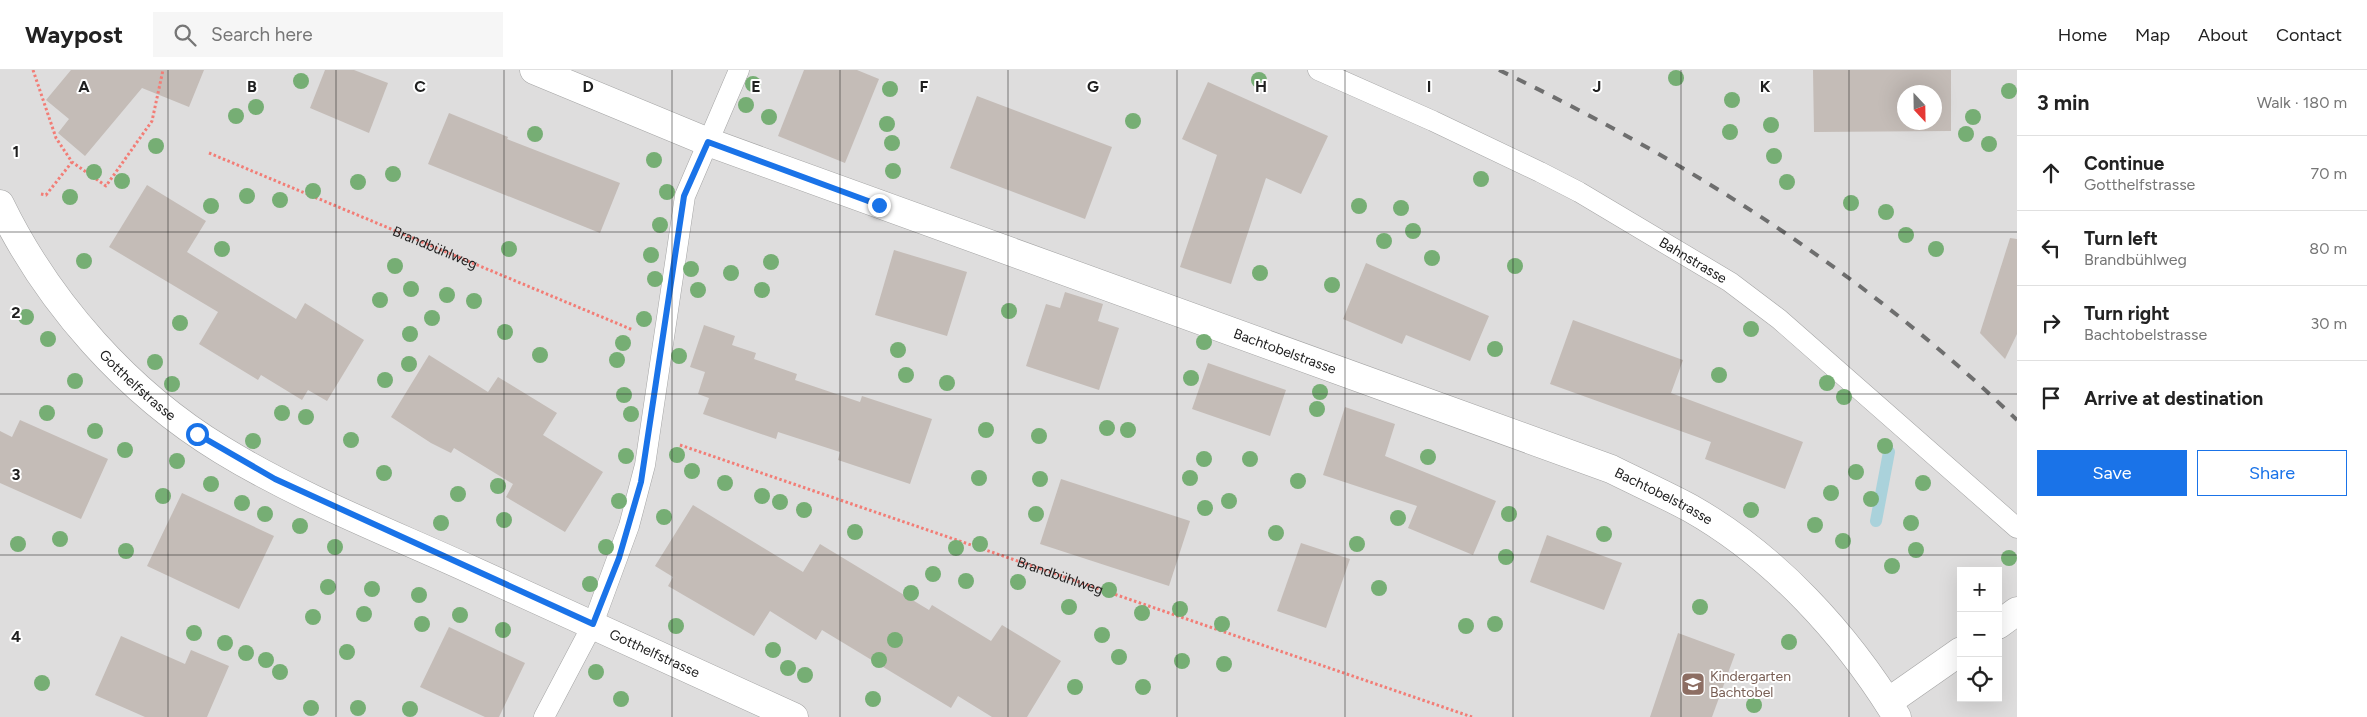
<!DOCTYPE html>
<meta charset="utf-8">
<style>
body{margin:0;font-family:Figtree,sans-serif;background:#f6f6f6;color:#222}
.controls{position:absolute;right:15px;bottom:15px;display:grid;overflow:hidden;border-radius:0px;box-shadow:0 5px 20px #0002}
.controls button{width:45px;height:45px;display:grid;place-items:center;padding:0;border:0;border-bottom:1px solid #e0e0e0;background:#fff;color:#222;font:25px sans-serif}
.compass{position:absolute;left:1897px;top:15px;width:45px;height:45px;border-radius:50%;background:#fff;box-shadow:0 5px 20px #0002;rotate:158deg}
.stop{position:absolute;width:15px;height:15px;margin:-11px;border:4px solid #1a73e8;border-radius:50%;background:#fff}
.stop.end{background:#1a73e8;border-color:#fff;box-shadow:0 1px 5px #0008}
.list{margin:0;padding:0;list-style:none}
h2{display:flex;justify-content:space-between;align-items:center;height:65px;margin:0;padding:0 20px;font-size:21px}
h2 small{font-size:16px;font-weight:400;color:#767676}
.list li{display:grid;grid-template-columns:32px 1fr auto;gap:15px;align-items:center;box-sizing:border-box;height:75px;padding:0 20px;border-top:1px solid #e0e0e0}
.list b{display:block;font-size:19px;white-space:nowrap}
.list p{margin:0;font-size:16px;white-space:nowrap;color:#767676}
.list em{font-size:16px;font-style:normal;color:#767676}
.actions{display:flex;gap:10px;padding:15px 20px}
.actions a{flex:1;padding:11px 0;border:1px solid #1a73e8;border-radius:0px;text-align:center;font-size:18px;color:#1a73e8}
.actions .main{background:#1a73e8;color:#fff}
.icon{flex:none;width:28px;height:28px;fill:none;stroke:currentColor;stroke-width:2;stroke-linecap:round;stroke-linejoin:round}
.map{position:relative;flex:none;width:2017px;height:647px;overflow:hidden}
header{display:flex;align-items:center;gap:30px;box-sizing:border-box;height:70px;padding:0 25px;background:#fff;border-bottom:1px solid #e0e0e0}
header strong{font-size:24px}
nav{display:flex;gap:28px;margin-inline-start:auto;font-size:18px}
.search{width:350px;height:45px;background:#f6f6f6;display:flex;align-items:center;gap:12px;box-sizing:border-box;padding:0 18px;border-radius:0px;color:#767676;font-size:19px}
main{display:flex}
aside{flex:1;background:#fff}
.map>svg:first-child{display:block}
.residential{fill:#dedddd;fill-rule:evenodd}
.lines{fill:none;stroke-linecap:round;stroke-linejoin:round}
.stream{stroke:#aad2db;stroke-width:12}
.building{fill:#c4bcb7;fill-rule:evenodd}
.lane-casing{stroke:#a4a4a4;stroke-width:21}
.street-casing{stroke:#a4a4a4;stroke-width:29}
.path{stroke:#f27d76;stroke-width:3;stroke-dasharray:2.5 2.5;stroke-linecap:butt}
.lane{stroke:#fff;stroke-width:20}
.street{stroke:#fff;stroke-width:28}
.rail{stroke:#6e6e6e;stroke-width:4;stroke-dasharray:10 10;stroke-linecap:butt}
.tree{fill:#76ae74}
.route{stroke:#1a73e8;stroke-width:6}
.grid{fill:none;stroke:#202020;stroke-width:1;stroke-opacity:0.55}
.labels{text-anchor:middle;stroke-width:4;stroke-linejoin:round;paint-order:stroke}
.street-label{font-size:14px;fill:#202020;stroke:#fff}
.education-label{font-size:14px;fill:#785e54;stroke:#fff;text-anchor:start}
.grid-label{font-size:16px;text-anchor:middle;font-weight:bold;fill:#202020;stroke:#fff;stroke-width:4;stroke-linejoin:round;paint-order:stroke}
</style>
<header>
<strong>Waypost</strong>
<div class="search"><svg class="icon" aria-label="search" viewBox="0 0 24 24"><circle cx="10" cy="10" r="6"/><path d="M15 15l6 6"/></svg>Search here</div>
<nav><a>Home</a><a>Map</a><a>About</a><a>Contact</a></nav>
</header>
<main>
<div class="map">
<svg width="2017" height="647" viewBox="0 0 2017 647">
<rect width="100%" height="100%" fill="#f0ede7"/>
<!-- residential -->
<path class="residential" d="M0,0H2017V647H0ZM1904,22H1934V52H1904ZM1961,501H1998V628H1961Z"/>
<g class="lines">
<!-- stream -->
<polyline class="stream" points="1876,451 1889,382"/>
</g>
<!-- building -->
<g class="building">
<polygon points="71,0 204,0 189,37 142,18 85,86 58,63 69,49 46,30"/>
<polygon points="325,0 354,0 388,13 369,63 310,38"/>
<polygon points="804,0 857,0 879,9 845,93 778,66"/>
<path d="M1813,0H1951V61L1814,62ZM1904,22H1934V52H1904Z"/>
<polygon points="1208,12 1328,66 1301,124 1266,108 1231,214 1180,197 1217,85 1182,69"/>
<polygon points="977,26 1112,77 1085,149 950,98"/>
<polygon points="449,43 508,67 507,69 620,113 600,163 428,94"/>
<polygon points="147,115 206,151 187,182 296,249 305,233 364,270 327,331 308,320 302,330 261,305 258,310 199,274 218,242 109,177"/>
<polygon points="2010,168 2017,169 2017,264 2005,289 1980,263"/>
<polygon points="894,180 967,202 947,266 875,245"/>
<polygon points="1366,193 1489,246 1470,291 1406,265 1402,274 1343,249"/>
<polygon points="1065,222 1103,234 1098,251 1119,258 1099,320 1026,296 1046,234 1060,238"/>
<polygon points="1573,250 1683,290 1671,323 1803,372 1785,419 1705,389 1711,372 1550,314"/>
<polygon points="704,255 735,266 732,275 756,283 754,289 797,304 795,310 860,332 862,326 932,349 910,414 838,390 840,382 778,362 776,369 703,344 709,328 698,324 705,302 690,297"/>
<polygon points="429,285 488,322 498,307 557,343 543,365 603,402 565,462 506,427 513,414 454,378 451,383 431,373 391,347"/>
<polygon points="1208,293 1286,320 1270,366 1192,339"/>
<polygon points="1345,337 1395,354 1385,386 1496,431 1473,485 1408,458 1417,436 1323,405"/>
<polygon points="20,350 108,389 81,449 0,413 0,361 12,367"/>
<polygon points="1061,409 1190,451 1169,516 1040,474"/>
<polygon points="182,423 274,466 239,539 147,496"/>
<polygon points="693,435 803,502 820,474 929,540 932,535 991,571 1002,555 1061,591 1027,647 992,647 958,626 951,638 822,560 816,570 770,541 754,566 668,516 673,507 655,496"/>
<polygon points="1547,465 1622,493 1604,540 1530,512"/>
<polygon points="1301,473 1350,489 1326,558 1277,541"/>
<polygon points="449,557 525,593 499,647 485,647 420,617"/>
<polygon points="1678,563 1735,584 1712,647 1650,647"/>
<polygon points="121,566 185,594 191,580 229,596 207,647 145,647 95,625"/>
</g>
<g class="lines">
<!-- lane casing -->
<g class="lane-casing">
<g id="lane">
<path id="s3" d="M1318,0L1433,51L1540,102L1579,122L1730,212L1779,249L2017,458"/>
<polyline points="544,647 593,554 629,456 645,395 685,126 739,0"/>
</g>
</g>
<!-- street casing -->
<g class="street-casing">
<g id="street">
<path id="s4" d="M534,0L708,72L1611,399C1637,412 1664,424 1690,438C1775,486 1846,564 1897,647"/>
<path id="s5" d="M0,134C48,233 128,323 222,380C302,429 391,463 476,502C582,550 688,598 794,647"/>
<polyline points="1998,555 2017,541"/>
<polyline points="1888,632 1961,581"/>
</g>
</g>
<!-- path -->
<g class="path">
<polyline points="33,0 56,68 72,92 106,116 152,51 163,0"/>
<path id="s1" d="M209,83L633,260"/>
<polyline points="41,124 46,125 72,92"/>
<path id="s2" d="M680,375L1472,647"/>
</g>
<!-- lane -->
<use href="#lane" class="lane"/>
<!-- street -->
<use href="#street" class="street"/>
<!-- rail -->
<path class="rail" d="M1499,0C1688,91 1866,204 2017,350"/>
</g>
<!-- trees -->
<g class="tree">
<circle cx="1676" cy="8" r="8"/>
<circle cx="1259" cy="10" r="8"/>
<circle cx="301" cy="11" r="8"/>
<circle cx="753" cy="14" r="8"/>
<circle cx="890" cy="19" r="8"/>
<circle cx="2009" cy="21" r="8"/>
<circle cx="1732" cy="30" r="8"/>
<circle cx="746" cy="35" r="8"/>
<circle cx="256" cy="37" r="8"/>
<circle cx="236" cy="46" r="8"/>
<circle cx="769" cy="47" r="8"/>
<circle cx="1973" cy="47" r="8"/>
<circle cx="1133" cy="51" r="8"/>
<circle cx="887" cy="54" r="8"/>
<circle cx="1771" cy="55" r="8"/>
<circle cx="1730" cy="62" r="8"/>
<circle cx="535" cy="64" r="8"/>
<circle cx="1966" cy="64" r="8"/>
<circle cx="892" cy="73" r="8"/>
<circle cx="1989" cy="74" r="8"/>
<circle cx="156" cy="76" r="8"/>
<circle cx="1774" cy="86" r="8"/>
<circle cx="654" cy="90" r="8"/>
<circle cx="893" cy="101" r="8"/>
<circle cx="94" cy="102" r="8"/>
<circle cx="393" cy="104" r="8"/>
<circle cx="1481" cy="109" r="8"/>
<circle cx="122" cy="111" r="8"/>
<circle cx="358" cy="112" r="8"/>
<circle cx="1787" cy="112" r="8"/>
<circle cx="313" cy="121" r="8"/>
<circle cx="667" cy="122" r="8"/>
<circle cx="247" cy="126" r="8"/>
<circle cx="70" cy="127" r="8"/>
<circle cx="280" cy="130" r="8"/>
<circle cx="1851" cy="133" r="8"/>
<circle cx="211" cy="136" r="8"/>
<circle cx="1359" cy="136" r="8"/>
<circle cx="1401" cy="138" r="8"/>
<circle cx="1886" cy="142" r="8"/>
<circle cx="660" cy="155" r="8"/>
<circle cx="1413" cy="161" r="8"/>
<circle cx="1906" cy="165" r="8"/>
<circle cx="1384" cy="171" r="8"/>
<circle cx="222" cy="179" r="8"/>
<circle cx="509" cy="179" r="8"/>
<circle cx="1936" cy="179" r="8"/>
<circle cx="651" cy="185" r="8"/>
<circle cx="1432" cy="188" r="8"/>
<circle cx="84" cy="191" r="8"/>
<circle cx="771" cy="192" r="8"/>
<circle cx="395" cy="196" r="8"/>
<circle cx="1515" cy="196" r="8"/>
<circle cx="691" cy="199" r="8"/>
<circle cx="731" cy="203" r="8"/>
<circle cx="1260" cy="203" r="8"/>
<circle cx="655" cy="209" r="8"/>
<circle cx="1332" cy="215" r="8"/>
<circle cx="411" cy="219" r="8"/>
<circle cx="698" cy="220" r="8"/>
<circle cx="762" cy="220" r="8"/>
<circle cx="447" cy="225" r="8"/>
<circle cx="380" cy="230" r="8"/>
<circle cx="474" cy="231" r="8"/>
<circle cx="1009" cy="241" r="8"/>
<circle cx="26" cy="247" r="8"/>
<circle cx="432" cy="248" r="8"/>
<circle cx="644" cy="249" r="8"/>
<circle cx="180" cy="253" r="8"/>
<circle cx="1751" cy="259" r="8"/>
<circle cx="505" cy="262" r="8"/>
<circle cx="410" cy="264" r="8"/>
<circle cx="48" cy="269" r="8"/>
<circle cx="1204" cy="272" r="8"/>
<circle cx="623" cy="273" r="8"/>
<circle cx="1495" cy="279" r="8"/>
<circle cx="898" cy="280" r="8"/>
<circle cx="540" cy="285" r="8"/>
<circle cx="679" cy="286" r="8"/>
<circle cx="617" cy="290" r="8"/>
<circle cx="155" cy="292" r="8"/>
<circle cx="409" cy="294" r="8"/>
<circle cx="906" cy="305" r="8"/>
<circle cx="1719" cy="305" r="8"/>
<circle cx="1191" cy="308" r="8"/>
<circle cx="385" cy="310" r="8"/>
<circle cx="75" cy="311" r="8"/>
<circle cx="947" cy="313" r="8"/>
<circle cx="1827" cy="313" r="8"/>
<circle cx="172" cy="314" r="8"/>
<circle cx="1320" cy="322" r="8"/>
<circle cx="624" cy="325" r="8"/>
<circle cx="1844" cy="327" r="8"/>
<circle cx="1317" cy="339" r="8"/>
<circle cx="47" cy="343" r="8"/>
<circle cx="282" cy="343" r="8"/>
<circle cx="631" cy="344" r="8"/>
<circle cx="306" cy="347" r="8"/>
<circle cx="1107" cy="358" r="8"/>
<circle cx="986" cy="360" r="8"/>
<circle cx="1128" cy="360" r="8"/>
<circle cx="95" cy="361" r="8"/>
<circle cx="1039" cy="366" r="8"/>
<circle cx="351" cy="370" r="8"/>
<circle cx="253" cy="371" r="8"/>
<circle cx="1885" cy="376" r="8"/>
<circle cx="125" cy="380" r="8"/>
<circle cx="677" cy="385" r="8"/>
<circle cx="626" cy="386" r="8"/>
<circle cx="1428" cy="387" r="8"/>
<circle cx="1204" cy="389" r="8"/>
<circle cx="1250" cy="389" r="8"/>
<circle cx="177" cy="391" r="8"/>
<circle cx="692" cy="401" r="8"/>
<circle cx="1856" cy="402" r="8"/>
<circle cx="384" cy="403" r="8"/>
<circle cx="979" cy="408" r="8"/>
<circle cx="1190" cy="408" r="8"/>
<circle cx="1040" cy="409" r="8"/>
<circle cx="1298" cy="411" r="8"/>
<circle cx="725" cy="413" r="8"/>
<circle cx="1923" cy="413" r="8"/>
<circle cx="211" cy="414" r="8"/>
<circle cx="498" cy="416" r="8"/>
<circle cx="1831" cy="423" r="8"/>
<circle cx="458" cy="424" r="8"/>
<circle cx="163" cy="426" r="8"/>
<circle cx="762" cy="426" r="8"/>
<circle cx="1871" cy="429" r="8"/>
<circle cx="619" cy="431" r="8"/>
<circle cx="1229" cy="431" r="8"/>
<circle cx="780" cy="432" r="8"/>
<circle cx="242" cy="433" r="8"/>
<circle cx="1205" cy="438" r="8"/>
<circle cx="804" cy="440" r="8"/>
<circle cx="1751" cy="440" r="8"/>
<circle cx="265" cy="444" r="8"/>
<circle cx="1036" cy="444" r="8"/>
<circle cx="1509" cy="444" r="8"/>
<circle cx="664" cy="447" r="8"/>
<circle cx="1398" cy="448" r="8"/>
<circle cx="504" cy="450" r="8"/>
<circle cx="441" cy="453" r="8"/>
<circle cx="1911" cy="453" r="8"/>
<circle cx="1815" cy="455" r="8"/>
<circle cx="300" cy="456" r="8"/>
<circle cx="855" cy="462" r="8"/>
<circle cx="1276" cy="463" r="8"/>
<circle cx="1604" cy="464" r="8"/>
<circle cx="60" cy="469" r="8"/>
<circle cx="1843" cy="471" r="8"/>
<circle cx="18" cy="474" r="8"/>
<circle cx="980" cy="474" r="8"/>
<circle cx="1357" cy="474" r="8"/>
<circle cx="335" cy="477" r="8"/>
<circle cx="606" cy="477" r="8"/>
<circle cx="956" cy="478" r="8"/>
<circle cx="1916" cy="480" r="8"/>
<circle cx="126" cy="481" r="8"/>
<circle cx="1506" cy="487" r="8"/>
<circle cx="2009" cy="488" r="8"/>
<circle cx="1892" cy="496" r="8"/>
<circle cx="933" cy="504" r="8"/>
<circle cx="966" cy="511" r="8"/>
<circle cx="1018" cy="512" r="8"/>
<circle cx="590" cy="514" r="8"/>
<circle cx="328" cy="517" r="8"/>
<circle cx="1379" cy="518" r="8"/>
<circle cx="372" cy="519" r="8"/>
<circle cx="1109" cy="520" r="8"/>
<circle cx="911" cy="523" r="8"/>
<circle cx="419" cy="525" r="8"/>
<circle cx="1069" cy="537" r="8"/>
<circle cx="1700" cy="537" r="8"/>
<circle cx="1180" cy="539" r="8"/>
<circle cx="1142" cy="543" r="8"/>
<circle cx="364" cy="544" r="8"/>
<circle cx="460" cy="545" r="8"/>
<circle cx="313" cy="547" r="8"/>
<circle cx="422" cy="554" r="8"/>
<circle cx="1222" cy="554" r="8"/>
<circle cx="1495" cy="554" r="8"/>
<circle cx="676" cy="556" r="8"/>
<circle cx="1466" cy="556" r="8"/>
<circle cx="503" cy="560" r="8"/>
<circle cx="194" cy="563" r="8"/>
<circle cx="1102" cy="565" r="8"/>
<circle cx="895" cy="570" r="8"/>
<circle cx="1789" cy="572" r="8"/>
<circle cx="225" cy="573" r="8"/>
<circle cx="773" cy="580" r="8"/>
<circle cx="347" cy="582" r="8"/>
<circle cx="246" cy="583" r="8"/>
<circle cx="1119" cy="587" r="8"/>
<circle cx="266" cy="590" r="8"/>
<circle cx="879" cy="590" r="8"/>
<circle cx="1182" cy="591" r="8"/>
<circle cx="1224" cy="594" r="8"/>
<circle cx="788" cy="598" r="8"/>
<circle cx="280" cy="602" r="8"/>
<circle cx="596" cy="602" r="8"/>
<circle cx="805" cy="605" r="8"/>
<circle cx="42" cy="613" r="8"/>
<circle cx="1075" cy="617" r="8"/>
<circle cx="1143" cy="617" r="8"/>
<circle cx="621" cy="629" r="8"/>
<circle cx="873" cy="629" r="8"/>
<circle cx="1754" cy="635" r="8"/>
<circle cx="311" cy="638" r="8"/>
<circle cx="358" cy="638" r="8"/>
<circle cx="410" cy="639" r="8"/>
</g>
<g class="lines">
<!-- route -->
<polyline class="route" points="197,364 275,409 593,554 619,488 641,412 684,126 708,72 879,135"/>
</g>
<!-- grid -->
<path class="grid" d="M168,0V647M336,0V647M504,0V647M672,0V647M840,0V647M1008,0V647M1177,0V647M1345,0V647M1513,0V647M1681,0V647M1849,0V647M0,162H2017M0,324H2017M0,485H2017"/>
<!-- icons -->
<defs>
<g id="school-square" transform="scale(1.25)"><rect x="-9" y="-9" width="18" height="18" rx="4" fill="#8d6e63" stroke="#fff"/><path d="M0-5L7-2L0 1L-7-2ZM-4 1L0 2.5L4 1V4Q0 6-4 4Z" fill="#fff"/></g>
</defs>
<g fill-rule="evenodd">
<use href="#school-square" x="1693" y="614"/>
</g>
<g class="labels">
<!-- street labels -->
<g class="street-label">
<text dy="5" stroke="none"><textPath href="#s1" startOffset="245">Brandbühlweg</textPath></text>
<text dy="5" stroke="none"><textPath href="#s3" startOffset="421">Bahnstrasse</textPath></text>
<text dy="5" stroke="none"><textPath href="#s4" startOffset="802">Bachtobelstrasse</textPath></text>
<text dy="5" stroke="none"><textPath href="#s5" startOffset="229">Gotthelfstrasse</textPath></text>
<text dy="5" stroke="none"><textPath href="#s4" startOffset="1208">Bachtobelstrasse</textPath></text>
<text dy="5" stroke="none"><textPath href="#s2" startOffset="402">Brandbühlweg</textPath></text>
<text dy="5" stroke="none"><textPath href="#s5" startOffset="814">Gotthelfstrasse</textPath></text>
</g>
<!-- education labels -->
<g class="education-label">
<text x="1710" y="611">Kindergarten<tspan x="1710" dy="16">Bachtobel</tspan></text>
</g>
</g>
<g class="grid-label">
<text x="84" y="22">A</text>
<text x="252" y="22">B</text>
<text x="420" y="22">C</text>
<text x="588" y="22">D</text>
<text x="756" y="22">E</text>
<text x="924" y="22">F</text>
<text x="1093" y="22">G</text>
<text x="1261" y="22">H</text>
<text x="1429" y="22">I</text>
<text x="1597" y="22">J</text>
<text x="1765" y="22">K</text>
<text x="16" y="87">1</text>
<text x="16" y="248">2</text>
<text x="16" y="410">3</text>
<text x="16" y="572">4</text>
</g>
</svg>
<div class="controls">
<button>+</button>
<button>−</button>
<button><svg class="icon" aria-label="locate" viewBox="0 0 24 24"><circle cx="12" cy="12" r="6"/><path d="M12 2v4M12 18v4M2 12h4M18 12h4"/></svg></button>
</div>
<svg class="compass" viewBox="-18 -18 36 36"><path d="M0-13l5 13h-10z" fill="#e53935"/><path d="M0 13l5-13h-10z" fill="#767676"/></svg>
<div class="stop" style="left:197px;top:364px"></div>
<div class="stop end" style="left:879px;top:135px"></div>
</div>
<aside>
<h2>3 min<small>Walk · 180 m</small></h2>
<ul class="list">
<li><svg class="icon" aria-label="ahead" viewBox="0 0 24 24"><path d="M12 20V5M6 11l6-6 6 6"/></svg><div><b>Continue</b><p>Gotthelfstrasse</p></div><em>70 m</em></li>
<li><svg class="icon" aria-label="left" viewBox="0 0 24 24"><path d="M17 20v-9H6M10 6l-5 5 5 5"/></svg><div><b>Turn left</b><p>Brandbühlweg</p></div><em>80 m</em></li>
<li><svg class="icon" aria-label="right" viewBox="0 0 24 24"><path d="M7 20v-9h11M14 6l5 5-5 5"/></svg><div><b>Turn right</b><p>Bachtobelstrasse</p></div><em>30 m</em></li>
<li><svg class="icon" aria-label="arrive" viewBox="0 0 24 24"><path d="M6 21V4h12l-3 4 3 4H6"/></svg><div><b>Arrive at destination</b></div></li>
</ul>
<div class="actions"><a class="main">Save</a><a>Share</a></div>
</aside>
</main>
